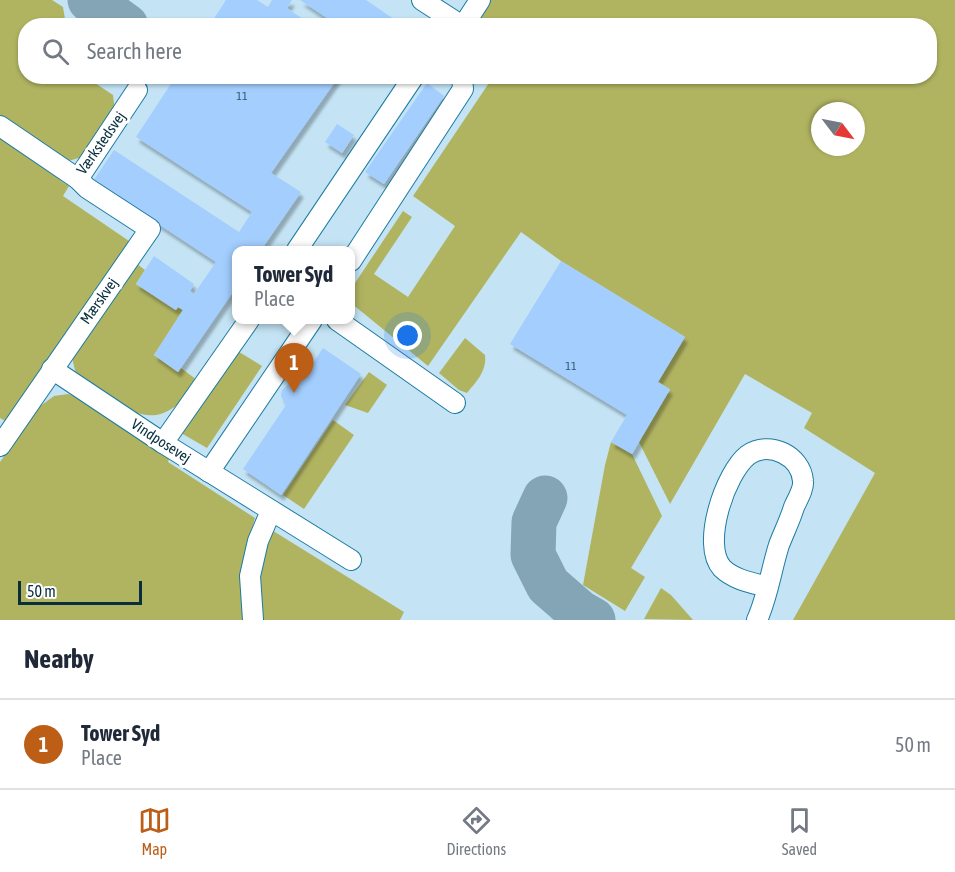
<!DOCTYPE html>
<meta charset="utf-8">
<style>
body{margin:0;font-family:"Asap Condensed",sans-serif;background:#f6f6f7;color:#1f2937}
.compass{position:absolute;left:811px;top:102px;width:54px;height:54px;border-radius:50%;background:#fff;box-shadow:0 2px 4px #0004;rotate:122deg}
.scale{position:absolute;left:18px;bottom:15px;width:124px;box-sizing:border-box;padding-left:6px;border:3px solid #092f3f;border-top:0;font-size:16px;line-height:21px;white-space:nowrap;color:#092f3f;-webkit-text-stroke:4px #fff;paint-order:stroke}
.you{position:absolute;left:408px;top:336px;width:21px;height:21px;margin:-15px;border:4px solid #fff;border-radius:50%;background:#1a73e8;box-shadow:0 0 0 9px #1a73e833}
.badge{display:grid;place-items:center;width:39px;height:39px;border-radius:50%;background:#bd5e16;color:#fff;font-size:20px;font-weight:700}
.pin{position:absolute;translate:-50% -50px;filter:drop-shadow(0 2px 3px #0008)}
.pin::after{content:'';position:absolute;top:32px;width:21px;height:18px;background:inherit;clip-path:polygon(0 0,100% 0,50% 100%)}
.popup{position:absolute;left:232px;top:246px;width:123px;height:78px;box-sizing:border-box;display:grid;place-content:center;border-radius:12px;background:#fff;filter:drop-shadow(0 2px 4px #0005);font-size:20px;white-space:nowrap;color:#747a83}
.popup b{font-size:22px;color:#1f2937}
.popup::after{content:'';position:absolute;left:50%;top:100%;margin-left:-12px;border:12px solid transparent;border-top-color:#fff}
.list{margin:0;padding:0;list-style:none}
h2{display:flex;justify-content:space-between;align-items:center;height:78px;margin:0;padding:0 24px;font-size:26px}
h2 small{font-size:20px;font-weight:400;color:#747a83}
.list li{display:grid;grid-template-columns:39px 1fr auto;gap:18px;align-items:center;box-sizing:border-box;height:90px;padding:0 24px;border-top:2px solid #e0e1e3}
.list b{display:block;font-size:22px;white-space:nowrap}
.list p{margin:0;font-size:20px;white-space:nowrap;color:#747a83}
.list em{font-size:20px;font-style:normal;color:#747a83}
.icon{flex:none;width:33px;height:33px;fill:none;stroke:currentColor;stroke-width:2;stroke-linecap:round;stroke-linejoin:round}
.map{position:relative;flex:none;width:955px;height:620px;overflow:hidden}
.search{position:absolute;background:#fff;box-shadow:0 2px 4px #0004;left:18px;right:18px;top:18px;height:66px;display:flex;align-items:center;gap:15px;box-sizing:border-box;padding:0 21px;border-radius:24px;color:#747a83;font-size:22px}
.sheet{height:168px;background:#fff}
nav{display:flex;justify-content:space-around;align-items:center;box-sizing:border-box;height:84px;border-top:2px solid #e0e1e3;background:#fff;font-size:16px;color:#747a83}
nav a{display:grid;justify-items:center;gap:3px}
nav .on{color:#bd5e16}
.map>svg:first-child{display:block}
.green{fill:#b0b461;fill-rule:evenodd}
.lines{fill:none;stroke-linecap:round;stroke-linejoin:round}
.taxiway{stroke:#83a5b6;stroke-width:45}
.building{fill:#a3cefe;filter:url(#shadow)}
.minor-casing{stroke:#1c7ba1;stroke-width:22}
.minor{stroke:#fff;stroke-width:20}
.labels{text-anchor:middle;stroke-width:6;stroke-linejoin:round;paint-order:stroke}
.number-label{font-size:12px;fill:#30576f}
.street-label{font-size:15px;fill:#092f3f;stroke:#fff}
</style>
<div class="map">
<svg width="955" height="620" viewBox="0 0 955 620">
<defs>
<filter id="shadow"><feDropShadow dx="3" dy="5.5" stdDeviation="1.5" flood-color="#0004"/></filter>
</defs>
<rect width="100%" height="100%" fill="#c4e4f5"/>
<!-- green -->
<g class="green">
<polygon points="0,0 52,0 63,7 66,25 26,26 26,76 86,77 113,95 115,111 86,156 68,161 0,116"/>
<path d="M486,0H955V620H793L875,473L804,428L812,413L745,374L670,504L639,442L670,390L658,382L685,337L561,261L521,232L428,366L351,303V289L403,211L412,217L374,274L408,297L455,226L413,196L493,77L930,76V26L477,25L473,23ZM820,111H856V147H820Z"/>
<polygon points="0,136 58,176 61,181 69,186 63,196 129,241 7,422 0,418"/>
<path d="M136,263L145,270L136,284L175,310L178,307L183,310L154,355L178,372L181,368L197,380C156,446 123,405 76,374L72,358Z"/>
<path d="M465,338L485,355C487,371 476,382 467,393L459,390L439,373Z"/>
<polygon points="236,350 262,366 207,448 181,433"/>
<polygon points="369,372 387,385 368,413 345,405"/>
<polygon points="68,394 83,399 170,456 168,462 255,518 244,556 248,620 0,620 0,462 39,407 54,396"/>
<polygon points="333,420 354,435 304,509 283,495"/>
<polygon points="611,442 632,454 662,516 631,568 645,577 625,611 583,585 605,465"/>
<polygon points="270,529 404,612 400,620 259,620 256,576"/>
<polygon points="661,588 671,595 693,620 644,619"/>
</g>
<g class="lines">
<!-- taxiway -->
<g class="taxiway">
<polyline points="90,0 126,26"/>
<polyline points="545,498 534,522 533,555 548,585 579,612 593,620"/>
</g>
</g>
<!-- building -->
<g class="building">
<polygon points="226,0 257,0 268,7 272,0 292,0 287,8 313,26 209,26"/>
<polygon points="300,0 366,0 404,26 339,26"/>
<polygon points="176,76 339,76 271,173 301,192 261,250 237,250 237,286 178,372 154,355 183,310 178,307 176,310 136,284 154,256 194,284 190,291 194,294 216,262 93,181 114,150 239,232 252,212 136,137"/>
<polygon points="427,83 444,96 384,184 365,172"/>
<polygon points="337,124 354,135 342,153 325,142"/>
<polygon points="561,261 685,337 658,382 670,389 632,454 611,442 627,415 510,344"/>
<polygon points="323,348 361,374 281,495 243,469 286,405 281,396 282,390 290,383 299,384"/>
</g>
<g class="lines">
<!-- minor casing -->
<g class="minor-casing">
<g id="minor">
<polyline points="422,0 462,26"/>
<polyline points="463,26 480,0"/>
<polyline points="0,126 78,179 137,90"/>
<polyline points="297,250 414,76"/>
<polyline points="351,261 463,89 462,76"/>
<polyline points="337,320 455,403"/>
<polyline points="52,369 163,443 351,560"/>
<polyline points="163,443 249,320"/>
<polyline points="0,446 150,229 87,188 78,179"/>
<polyline points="209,472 312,320"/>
<polyline points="253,620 250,576 258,541 271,511"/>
<path d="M757,620C768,596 771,570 779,545C784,532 790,520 794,507C797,500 804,489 803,481C801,456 770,440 748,455C725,473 701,545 722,568C734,580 753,583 768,587"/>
</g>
</g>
<!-- minor -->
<use href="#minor" class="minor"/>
</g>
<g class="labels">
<!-- number labels -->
<g class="number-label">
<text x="242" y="100">11</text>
<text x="571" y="370">11</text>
</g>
<!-- street labels -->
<g class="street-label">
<text transform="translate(101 143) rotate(-55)" y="5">Værkstedsvej</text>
<text transform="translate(99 301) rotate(-55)" y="5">Mærskvej</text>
<text transform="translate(161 441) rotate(33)" y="5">Vindposevej</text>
</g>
</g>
</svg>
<svg class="compass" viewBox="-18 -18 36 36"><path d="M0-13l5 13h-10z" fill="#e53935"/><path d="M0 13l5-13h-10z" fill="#747a83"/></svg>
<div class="scale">50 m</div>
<div class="you"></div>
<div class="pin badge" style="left:294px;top:393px">1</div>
<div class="popup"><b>Tower Syd</b>Place</div>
<div class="search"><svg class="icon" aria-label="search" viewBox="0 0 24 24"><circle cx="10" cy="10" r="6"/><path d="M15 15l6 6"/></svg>Search here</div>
</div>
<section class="sheet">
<h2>Nearby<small></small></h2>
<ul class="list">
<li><span class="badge">1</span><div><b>Tower Syd</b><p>Place</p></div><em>50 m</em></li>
</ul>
</section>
<nav>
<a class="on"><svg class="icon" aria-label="map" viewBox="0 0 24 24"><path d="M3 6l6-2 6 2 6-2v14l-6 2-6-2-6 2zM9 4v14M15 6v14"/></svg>Map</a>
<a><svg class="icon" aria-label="directions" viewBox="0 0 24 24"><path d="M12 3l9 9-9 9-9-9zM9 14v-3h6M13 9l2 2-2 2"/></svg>Directions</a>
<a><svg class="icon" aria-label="saved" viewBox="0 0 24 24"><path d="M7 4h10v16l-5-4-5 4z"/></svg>Saved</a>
</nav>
